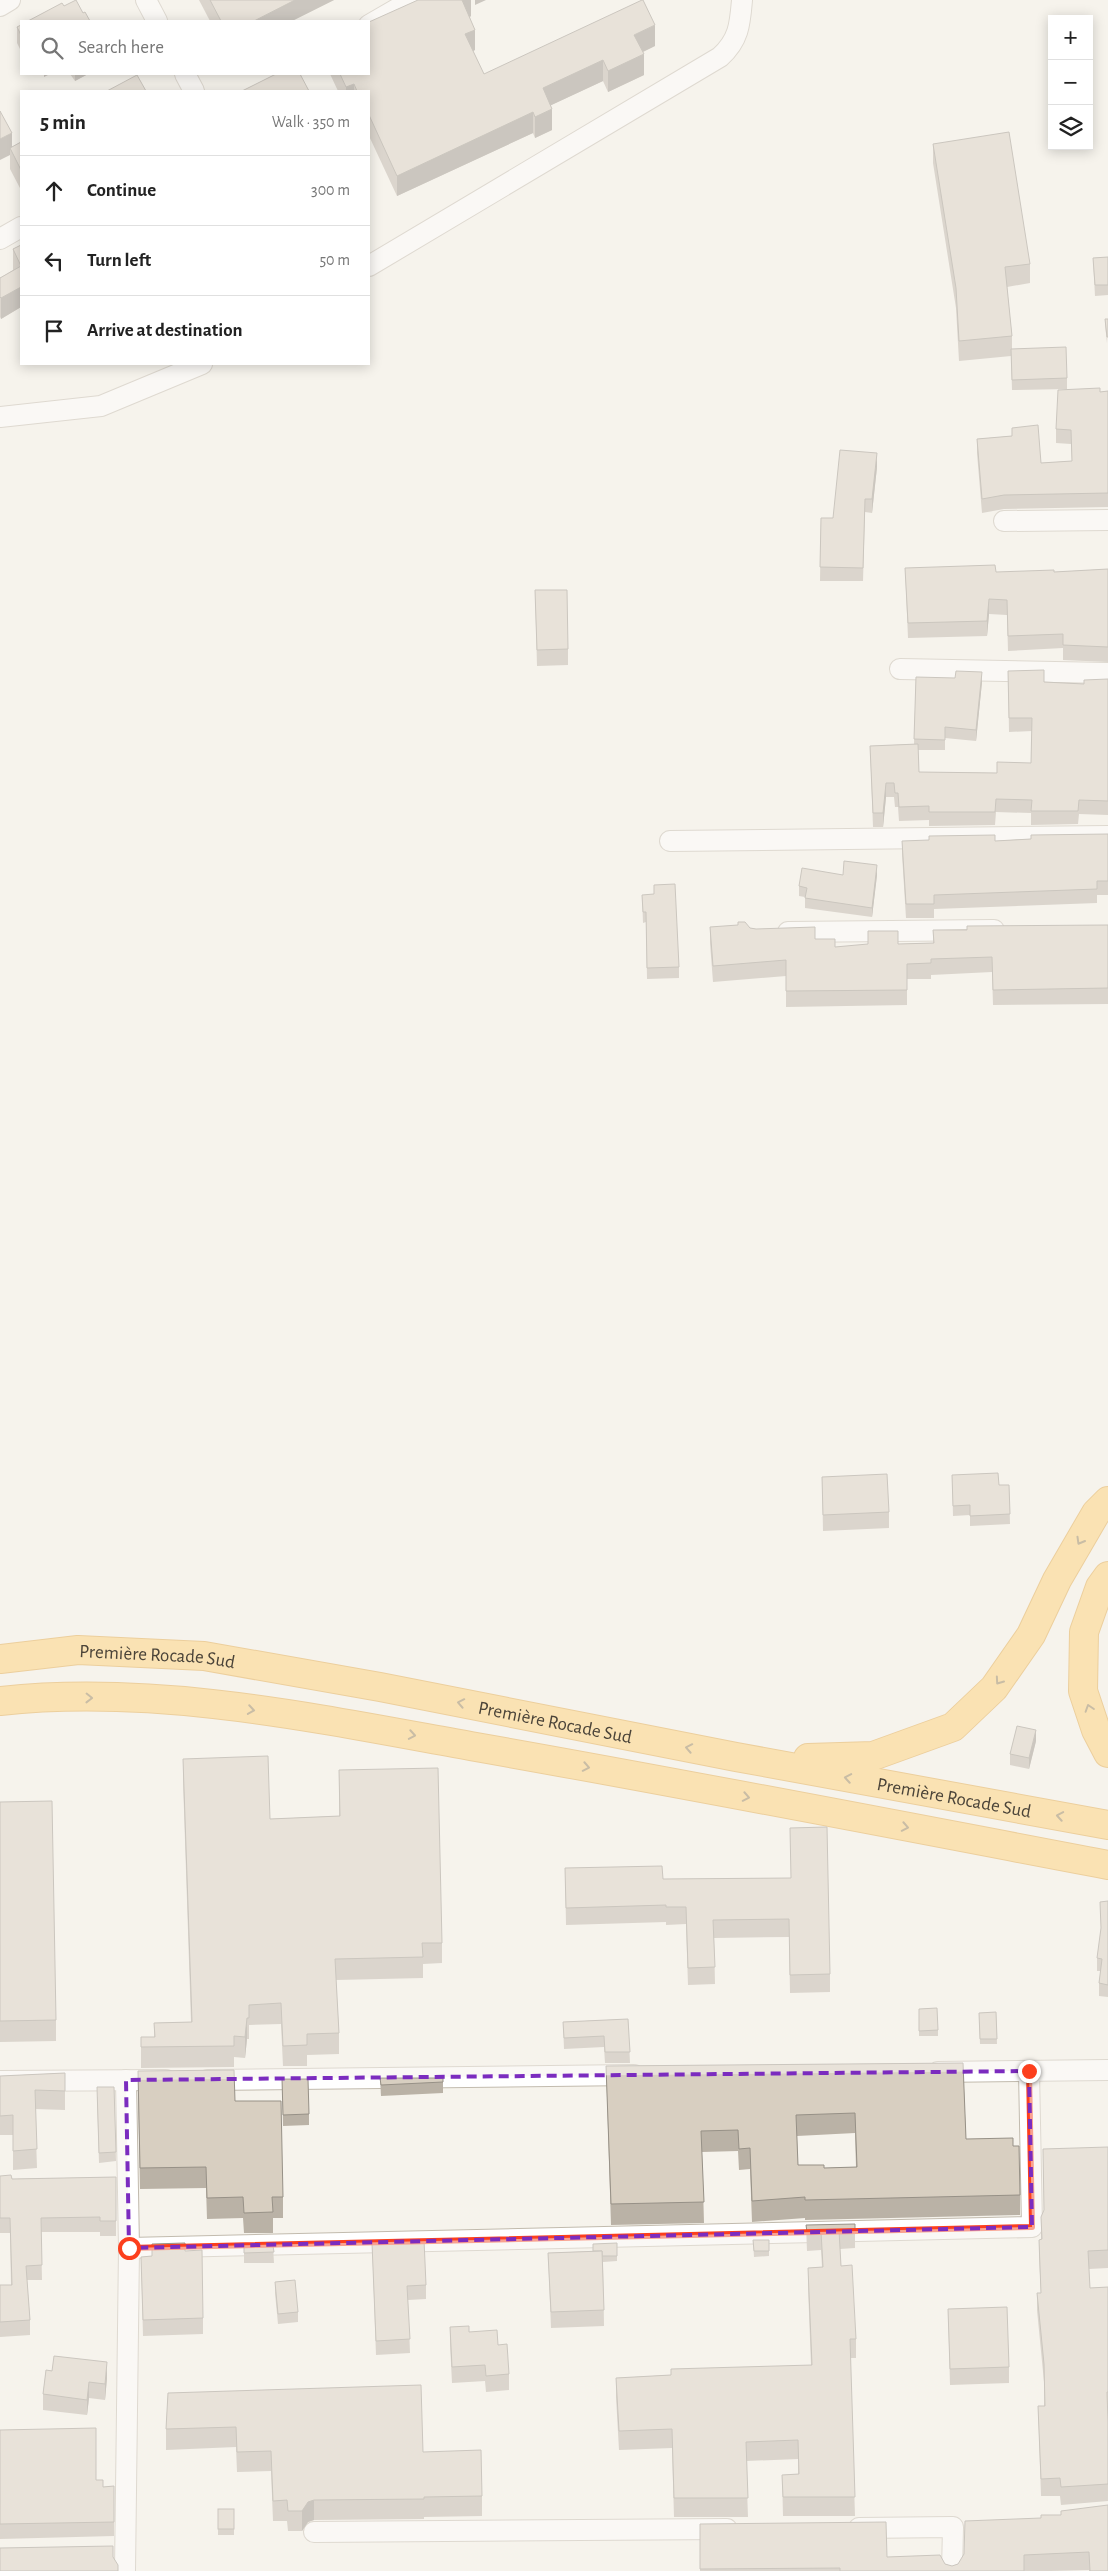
<!DOCTYPE html>
<meta charset="utf-8">
<style>
body{margin:0;font-family:"Alegreya Sans",sans-serif;background:#f2f2f2;color:#222}
.controls{position:absolute;right:15px;top:15px;display:grid;overflow:hidden;border-radius:0px;box-shadow:0 2px 12px #0003}
.controls button{width:45px;height:45px;display:grid;place-items:center;padding:0;border:0;border-bottom:1px solid #e0e0e0;background:#fff;color:#222;font:25px sans-serif}
.stop{position:absolute;width:15px;height:15px;margin:-11px;border:4px solid #fc3f1d;border-radius:50%;background:#fff}
.stop.end{background:#fc3f1d;border-color:#fff;box-shadow:0 1px 5px #0008}
.list{margin:0;padding:0;list-style:none}
h2{display:flex;justify-content:space-between;align-items:center;height:65px;margin:0;padding:0 20px;font-size:21px}
h2 small{font-size:16px;font-weight:400;color:#767676}
.list li{display:grid;grid-template-columns:32px 1fr auto;gap:15px;align-items:center;box-sizing:border-box;height:70px;padding:0 20px;border-top:1px solid #e0e0e0}
.list b{display:block;font-size:19px;white-space:nowrap}
.list em{font-size:16px;font-style:normal;color:#767676}
.icon{flex:none;width:28px;height:28px;fill:none;stroke:currentColor;stroke-width:2;stroke-linecap:round;stroke-linejoin:round}
.map{position:relative;flex:none;width:1108px;height:2571px;overflow:hidden}
.search{position:absolute;background:#fff;box-shadow:0 2px 12px #0003;left:20px;top:20px;width:350px;height:55px;display:flex;align-items:center;gap:12px;box-sizing:border-box;padding:0 18px;border-radius:0px;color:#767676;font-size:19px}
.panel{position:absolute;background:#fff;box-shadow:0 2px 12px #0003;left:20px;top:90px;width:350px;height:275px;border-radius:0px}
.map>svg:first-child{display:block}
.lines{fill:none;stroke-linecap:round;stroke-linejoin:round}
.minor-casing{stroke:#c2bbae;stroke-width:22}
.motorway-casing{stroke:#e0a43c;stroke-width:30}
.minor{stroke:#fff;stroke-width:20}
.motorway{stroke:#ffcf6e;stroke-width:28}
.wall{fill:#bab2a6;fill-rule:evenodd}
.shaded-wall{fill:#979187}
.building{fill:#d8cfc1;stroke:#979187;fill-rule:evenodd}
.oneway{stroke:#937c4e}
.route{stroke:#fc3f1d;stroke-width:6}
.marked{fill:none;stroke:#7b2cbf;stroke-width:4;stroke-dasharray:10 6;stroke-linejoin:round}
.labels{text-anchor:middle;stroke-width:4.5;stroke-linejoin:round;paint-order:stroke}
.street-label{font-size:19px;fill:#4b4439;stroke:#fff}
</style>
<div class="map">
<svg width="1108" height="2571" viewBox="0 0 1108 2571">
<rect width="100%" height="100%" fill="#f6f3ec"/>
<g class="lines">
<!-- minor casing -->
<g class="minor-casing">
<g id="minor">
<polyline points="146,0 157,21"/>
<polyline points="0,6 10,0"/>
<polyline points="369,25 412,0"/>
<polyline points="185,74 194,91"/>
<polyline points="0,239 21,227"/>
<path d="M369,266L720,57C739,40 740,24 742,0"/>
<polyline points="0,417 101,406 202,364"/>
<polyline points="1004,521 1108,520"/>
<polyline points="900,669 1108,673"/>
<polyline points="670,841 1108,836"/>
<polyline points="788,932 994,930"/>
<polyline points="938,2072 1108,2070"/>
<polyline points="208,2080 634,2075"/>
<polyline points="0,2081 166,2080"/>
<polyline points="129,2248 1032,2227 1029,2071"/>
<polyline points="859,2528 953,2527 952,2571"/>
<polyline points="314,2532 727,2529"/>
<polyline points="125,2571 129,2248 126,2080"/>
</g>
</g>
<!-- motorway casing -->
<g class="motorway-casing">
<g id="motorway">
<polyline points="1108,1576 1100,1587 1084,1632 1083,1691 1096,1730 1108,1753"/>
<path id="s1" d="M0,1659L78,1650L204,1656L380,1687L736,1757L1108,1825"/>
<path d="M0,1701C159,1684 320,1719 476,1747C687,1784 897,1825 1108,1865"/>
<polyline points="808,1758 873,1756 953,1727 994,1688 1031,1635 1057,1580 1096,1513 1108,1501"/>
</g>
</g>
<!-- minor -->
<use href="#minor" class="minor"/>
<!-- motorway -->
<use href="#motorway" class="motorway"/>
</g>
<!-- wall -->
<g class="wall">
<polygon points="199,0 334,0 292,21 210,21"/>
<polygon points="471,0 471,16 470,17 475,50 473,51 484,74 655,46 643,52 644,75 608,92 603,81 551,105 552,130 535,138 533,133 397,196 369,136 369,91 338,91 330,74 369,74"/>
<polygon points="21,25 21,51 17,43 17,27"/>
<polygon points="70,74 88,74 75,81"/>
<polygon points="0,111 12,147 21,142 21,190 10,169 10,155"/>
<polygon points="933,144 1030,264 1030,283 1007,287 1012,336 1012,349 1067,378 1067,389 1012,390 1011,356 959,361 956,308 933,163"/>
<polygon points="21,245 21,307 1,319 0,317 0,278 13,270 13,249"/>
<polygon points="1108,257 1108,295 1095,296 1093,258"/>
<polygon points="1105,319 1108,319 1107,343 1105,324"/>
<polygon points="1108,391 1108,507 1004,509 982,513 977,453 977,439 1012,436 1012,428 1041,463 1072,461 1071,444 1056,443 1056,429 1100,392"/>
<polygon points="877,467 872,513 865,512 863,581 820,581 821,518 833,518"/>
<polygon points="905,568 996,572 1054,572 1108,569 1108,662 1063,660 1063,648 1008,651 1007,615 989,614 987,636 908,638"/>
<polygon points="535,590 568,649 568,665 537,666"/>
<polygon points="1008,671 1044,682 1084,684 1108,679 1108,815 1079,814 1078,824 1031,825 1031,813 996,812 995,825 929,826 929,820 899,821 898,807 895,807 894,797 886,797 883,827 873,827 870,746 914,744 916,677 982,682 976,741 945,738 945,750 918,750 919,772 997,773 1031,763 1032,731 1009,732"/>
<polygon points="1108,834 1108,895 1097,895 1097,903 934,909 934,918 906,918 902,854 902,841 995,841"/>
<polygon points="843,875 877,875 872,917 805,908 805,897 799,896 799,886"/>
<polygon points="642,895 679,967 679,978 647,979 646,922 643,923"/>
<polygon points="1108,925 1108,1004 993,1005 992,972 931,975 931,979 907,979 907,1005 786,1007 786,976 713,982 710,943 710,927 750,928 815,939 835,947 898,944 933,943 933,930"/>
<polygon points="952,1475 999,1485 1009,1485 1010,1524 970,1526 970,1515 953,1516"/>
<polygon points="822,1477 889,1512 889,1528 823,1531"/>
<polygon points="1036,1741 1029,1769 1010,1765 1010,1754"/>
<polygon points="183,1759 270,1819 339,1816 339,1770 442,1943 442,1963 423,1964 423,1978 336,1980 339,2033 339,2054 307,2055 307,2066 283,2066 281,2024 249,2025 249,2039 247,2039 245,2058 234,2057 234,2067 141,2068 141,2037 154,2037 154,2023 191,2022 183,1780"/>
<polygon points="0,1802 56,2020 56,2041 0,2042"/>
<polygon points="565,1868 663,1879 790,1878 830,1974 830,1992 790,1993 789,1937 714,1938 715,1984 688,1985 686,1924 666,1925 666,1922 566,1925"/>
<polygon points="1108,1901 1108,1997 1099,1996 1099,1983 1101,1971 1097,1971 1097,1958"/>
<polygon points="919,2009 938,2030 938,2036 919,2036"/>
<polygon points="996,2012 997,2044 980,2044 979,2013"/>
<polygon points="628,2019 630,2063 605,2063 604,2047 564,2049 563,2022"/>
<path d="M963,2063L966,2139L1013,2146L1020,2195V2215L805,2220V2218L752,2222L750,2169L739,2170L738,2151L702,2152L704,2223L611,2225L606,2066ZM855,2133L856,2167L824,2168L798,2165L797,2136Z"/>
<polygon points="65,2073 65,2110 35,2109 37,2168 13,2170 13,2135 0,2135 0,2076"/>
<polygon points="380,2078 443,2078 443,2093 381,2096"/>
<polygon points="282,2079 309,2114 309,2125 283,2126"/>
<polygon points="114,2087 116,2161 99,2163 97,2097"/>
<polygon points="138,2092 235,2101 283,2197 283,2218 273,2218 273,2233 244,2233 243,2218 207,2219 206,2188 140,2189"/>
<polygon points="1108,2147 1108,2268 1089,2269 1090,2288 1108,2287 1108,2501 1061,2505 1060,2496 1041,2496 1038,2406 1044,2406 1044,2382 1037,2310 1037,2293 1041,2293 1039,2257 1039,2240 1041,2240 1041,2217"/>
<polygon points="0,2176 12,2179 116,2177 116,2236 100,2236 100,2232 41,2232 42,2280 27,2280 30,2320 30,2335 0,2337 0,2285 11,2285 10,2233 0,2233"/>
<polygon points="806,2225 855,2229 855,2248 840,2249 841,2266 856,2339 856,2358 850,2358 855,2516 783,2516 782,2475 798,2474 798,2459 746,2461 748,2517 674,2517 672,2448 619,2450 616,2397 616,2378 671,2375 811,2365 808,2287 808,2268 822,2267 821,2250 807,2251"/>
<polygon points="753,2240 769,2240 769,2256 754,2257"/>
<polygon points="372,2243 426,2285 426,2299 408,2300 410,2353 376,2355"/>
<polygon points="617,2243 617,2261 603,2262 604,2326 551,2328 548,2253 593,2251"/>
<polygon points="244,2246 273,2246 274,2263 244,2263"/>
<polygon points="185,2251 203,2318 203,2334 143,2336 141,2257 152,2256"/>
<polygon points="275,2282 298,2312 298,2322 278,2324 275,2293"/>
<polygon points="948,2309 1009,2367 1009,2383 950,2385"/>
<polygon points="450,2327 469,2332 498,2345 509,2374 509,2390 486,2392 485,2381 452,2383 450,2343"/>
<polygon points="46,2370 107,2378 105,2400 89,2398 87,2415 43,2410 43,2394"/>
<polygon points="168,2393 423,2452 482,2496 482,2516 424,2517 424,2519 314,2520 308,2522 302,2531 288,2531 287,2521 273,2521 271,2471 237,2472 236,2447 166,2450 166,2429"/>
<polygon points="0,2430 96,2480 103,2487 114,2486 114,2536 0,2539"/>
<rect x="218" y="2509" width="16" height="26"/>
<polygon points="1061,2515 1108,2571 1089,2571 1089,2570 1051,2571 700,2571 700,2524 887,2557 945,2564 952,2566 958,2564 1041,2518"/>
</g>
<!-- shaded-wall -->
<g class="shaded-wall">
<polygon points="295,0 334,0 292,21 254,21"/>
<polygon points="462,0 471,0 471,16 462,21"/>
<polygon points="475,0 486,0 475,5"/>
<polygon points="655,25 655,46 634,56 634,35"/>
<polygon points="475,30 475,50 465,55 465,34"/>
<polygon points="644,54 644,75 608,92 608,71"/>
<polygon points="603,60 603,81 543,109 543,88"/>
<polygon points="44,74 50,74 44,77"/>
<polygon points="75,74 88,74 75,81"/>
<polygon points="354,84 354,91 346,91 346,87"/>
<polygon points="552,109 552,130 535,138 535,117"/>
<polygon points="533,112 533,133 397,196 397,176"/>
<polygon points="12,133 12,152 10,148 10,155 0,160 0,139"/>
<polygon points="21,287 21,307 1,319 1,298"/>
<polygon points="877,453 877,467 872,513 872,499"/>
<polygon points="989,599 989,614 987,636 987,621"/>
<polygon points="982,672 982,682 976,741 976,730"/>
<polygon points="886,783 886,797 883,827 883,813"/>
<polygon points="877,865 877,875 872,917 872,908"/>
<polygon points="1036,1730 1036,1741 1029,1769 1029,1758"/>
<polygon points="247,2018 247,2039 245,2058 245,2037"/>
<polygon points="107,2362 107,2378 105,2400 105,2384"/>
<polygon points="89,2382 89,2398 87,2415 87,2400"/>
<polygon points="314,2500 314,2520 308,2522 302,2531 302,2511 308,2502"/>
</g>
<!-- building -->
<g class="building">
<polygon points="76,0 83,13 85,12 90,21 28,21 62,3 64,6"/>
<polygon points="210,0 295,0 254,21 221,21"/>
<polygon points="418,0 462,0 475,30 465,34 484,74 642,0 643,0 655,25 634,35 644,54 608,71 603,60 543,88 552,109 535,117 533,112 397,176 369,115 369,91 357,91 354,84 346,87 340,74 369,74 369,22"/>
<polygon points="21,25 21,35 17,27"/>
<polygon points="276,74 300,74 309,91 242,91"/>
<polygon points="137,75 146,91 107,91"/>
<polygon points="0,111 12,133 0,139"/>
<polygon points="1009,132 1030,264 1005,267 1012,336 959,341 956,288 933,144"/>
<polygon points="21,142 21,170 10,148"/>
<polygon points="21,245 21,266 13,249"/>
<polygon points="1108,257 1108,285 1095,285 1093,258"/>
<polygon points="21,266 21,287 1,298 0,297 0,278"/>
<polygon points="1105,319 1108,319 1108,337 1107,337"/>
<polygon points="1066,347 1067,378 1012,380 1011,349"/>
<polygon points="1100,388 1100,392 1108,391 1108,493 1004,495 982,499 977,439 1012,436 1012,428 1038,425 1041,463 1072,461 1071,430 1056,429 1058,390"/>
<polygon points="840,450 877,453 872,499 865,499 863,568 820,567 821,518 833,518"/>
<polygon points="995,565 996,572 1054,570 1054,572 1108,569 1108,647 1063,645 1063,634 1008,636 1007,600 989,599 987,621 908,623 905,568"/>
<polygon points="535,590 567,590 568,649 537,650"/>
<polygon points="1044,670 1044,682 1084,684 1084,680 1108,679 1108,801 1079,800 1078,811 1031,811 1032,800 996,799 995,812 929,812 929,806 899,807 898,793 895,793 894,783 886,783 883,813 873,813 870,746 918,744 919,772 997,773 997,762 1031,763 1032,718 1009,718 1008,671"/>
<polygon points="956,671 982,672 976,730 945,727 945,740 914,739 916,677 955,678"/>
<polygon points="1108,834 1108,881 1097,881 1097,889 934,895 934,904 906,904 902,841 929,840 929,836 995,835 995,841 1031,839 1031,835"/>
<polygon points="844,861 877,865 872,908 805,898 807,888 799,886 802,868 843,875"/>
<polygon points="675,884 679,967 647,968 646,912 643,912 642,895 654,894 654,885"/>
<polygon points="738,922 745,922 750,928 756,929 815,927 815,939 835,939 835,947 868,944 868,931 898,931 898,944 934,943 933,930 967,930 967,926 1108,925 1108,988 993,990 992,957 931,959 931,963 907,964 907,990 786,991 786,960 713,966 710,927 738,925"/>
<polygon points="998,1473 999,1485 1009,1485 1010,1514 970,1516 970,1505 953,1506 952,1475"/>
<polygon points="887,1474 889,1512 823,1515 822,1477"/>
<polygon points="1017,1726 1036,1730 1029,1758 1010,1754"/>
<polygon points="268,1756 270,1819 340,1816 339,1770 438,1768 442,1943 422,1943 423,1957 335,1959 339,2033 307,2034 307,2045 283,2046 281,2003 249,2005 249,2018 247,2018 245,2037 234,2036 234,2046 141,2047 141,2037 155,2037 154,2023 192,2022 183,1759"/>
<polygon points="52,1801 56,2020 0,2021 0,1802"/>
<polygon points="827,1827 830,1974 790,1975 789,1919 713,1920 715,1967 688,1968 686,1907 666,1907 666,1905 566,1908 565,1868 662,1866 663,1879 791,1878 790,1828"/>
<polygon points="1108,1901 1108,1985 1099,1983 1102,1959 1097,1958 1101,1928 1100,1902"/>
<polygon points="937,2008 938,2030 919,2031 919,2009"/>
<polygon points="996,2012 997,2039 980,2039 979,2013"/>
<polygon points="628,2019 630,2052 605,2052 604,2036 564,2038 563,2022"/>
<path d="M963,2063L966,2139L1013,2138V2146H1019L1020,2195L805,2200V2197L752,2201L750,2148L739,2149L738,2130L701,2131L704,2202L611,2204L606,2066ZM855,2113L857,2167L824,2168V2165H798L796,2115Z"/>
<polygon points="234,2070 235,2101 281,2101 283,2197 272,2197 273,2212 244,2213 243,2197 207,2198 206,2167 140,2168 138,2071"/>
<polygon points="65,2073 65,2091 35,2090 37,2149 13,2151 13,2115 0,2116 0,2076"/>
<polygon points="380,2078 443,2078 443,2082 381,2085"/>
<polygon points="282,2079 308,2079 309,2114 283,2115"/>
<polygon points="97,2087 114,2087 116,2152 99,2153"/>
<polygon points="1108,2147 1108,2250 1088,2251 1090,2288 1108,2287 1108,2392 1107,2392 1108,2422 1108,2484 1061,2487 1060,2478 1041,2479 1038,2406 1045,2406 1044,2364 1037,2293 1041,2293 1039,2240 1042,2239 1041,2217 1044,2210 1043,2149"/>
<polygon points="11,2175 12,2179 116,2177 116,2221 100,2221 100,2217 41,2218 42,2265 26,2266 30,2320 0,2322 0,2285 12,2285 10,2218 0,2218 0,2176"/>
<polygon points="855,2224 855,2229 839,2230 841,2266 852,2265 856,2339 850,2339 855,2497 783,2497 782,2475 799,2474 798,2440 746,2442 748,2498 674,2498 672,2429 619,2431 616,2378 671,2375 671,2369 812,2365 808,2268 823,2267 821,2231 807,2232 806,2225"/>
<polygon points="424,2240 426,2285 407,2286 410,2339 376,2341 372,2243"/>
<polygon points="753,2240 769,2240 769,2251 754,2251"/>
<polygon points="185,2243 185,2251 202,2250 203,2318 143,2320 141,2257 152,2256 152,2244"/>
<polygon points="617,2243 617,2256 602,2256 602,2251 593,2251 593,2244"/>
<polygon points="244,2246 273,2246 274,2252 244,2253"/>
<polygon points="602,2251 604,2310 551,2312 548,2253"/>
<polygon points="295,2280 298,2312 278,2314 275,2282"/>
<polygon points="1007,2307 1009,2367 950,2369 948,2309"/>
<polygon points="469,2326 469,2332 497,2330 498,2345 507,2344 509,2374 486,2376 485,2365 452,2367 450,2327"/>
<polygon points="54,2356 107,2362 105,2384 89,2382 87,2400 43,2394 46,2370 52,2371"/>
<polygon points="421,2385 423,2452 481,2450 482,2496 424,2497 424,2499 314,2500 308,2502 302,2511 288,2511 287,2500 273,2501 271,2451 237,2452 236,2427 166,2429 168,2393"/>
<polygon points="96,2428 96,2480 103,2480 103,2487 114,2486 114,2522 0,2524 0,2430"/>
<polygon points="1108,2505 1108,2571 1090,2571 1089,2552 1024,2555 1024,2571 840,2571 840,2568 700,2569 700,2524 886,2522 887,2557 940,2555 945,2564 952,2566 958,2564 964,2554 965,2521 1041,2518 1041,2515 1061,2515 1061,2511"/>
<rect x="218" y="2509" width="16" height="20"/>
<polygon points="113,2546 113,2557 118,2565 118,2571 0,2571 0,2548"/>
</g>
<!-- one-way arrows -->
<defs><path id="oneway-chevron" d="M-2-3.5L2.5 0L-2 3.5" fill="none" stroke-width="1.6" stroke-linecap="round" stroke-linejoin="round" transform="scale(1.25)"/></defs>
<g class="oneway">
<use href="#oneway-chevron" transform="translate(1080 1541) rotate(120)"/>
<use href="#oneway-chevron" transform="translate(999 1681) rotate(125)"/>
<use href="#oneway-chevron" transform="translate(89 1698) rotate(1)"/>
<use href="#oneway-chevron" transform="translate(461 1703) rotate(-169)"/>
<use href="#oneway-chevron" transform="translate(1089 1708) rotate(-108)"/>
<use href="#oneway-chevron" transform="translate(251 1710) rotate(9)"/>
<use href="#oneway-chevron" transform="translate(412 1735) rotate(10)"/>
<use href="#oneway-chevron" transform="translate(689 1748) rotate(-169)"/>
<use href="#oneway-chevron" transform="translate(586 1767) rotate(11)"/>
<use href="#oneway-chevron" transform="translate(848 1778) rotate(-170)"/>
<use href="#oneway-chevron" transform="translate(746 1797) rotate(11)"/>
<use href="#oneway-chevron" transform="translate(1060 1816) rotate(-170)"/>
<use href="#oneway-chevron" transform="translate(905 1827) rotate(11)"/>
</g>
<g class="lines">
<!-- route -->
<polyline class="route" points="129,2248 1032,2227 1029,2071"/>
</g>
<!-- marked area -->
<path d="M0 0H1108V2571H0ZM1029,2071L1032,2227L129,2248L126,2080Z" fill="#f6f3ec" fill-opacity=".55" fill-rule="evenodd"/>
<path class="marked" d="M1029,2071L1032,2227L129,2248L126,2080Z"/>
<g class="labels">
<!-- street labels -->
<g class="street-label">
<text dy="7" stroke="none"><textPath href="#s1" startOffset="158">Première Rocade Sud</textPath></text>
<text dy="7" stroke="none"><textPath href="#s1" startOffset="562">Première Rocade Sud</textPath></text>
<text dy="7" stroke="none"><textPath href="#s1" startOffset="968">Première Rocade Sud</textPath></text>
</g>
</g>
</svg>
<div class="controls">
<button>+</button>
<button>−</button>
<button><svg class="icon" aria-label="layers" viewBox="0 0 24 24"><path d="M12 4l9 5-9 5-9-5zM3 14l9 5 9-5"/></svg></button>
</div>
<div class="stop" style="left:129px;top:2248px"></div>
<div class="stop end" style="left:1029px;top:2071px"></div>
<div class="search"><svg class="icon" aria-label="search" viewBox="0 0 24 24"><circle cx="10" cy="10" r="6"/><path d="M15 15l6 6"/></svg>Search here</div>
<section class="panel">
<h2>5 min<small>Walk · 350 m</small></h2>
<ul class="list">
<li><svg class="icon" aria-label="ahead" viewBox="0 0 24 24"><path d="M12 20V5M6 11l6-6 6 6"/></svg><div><b>Continue</b></div><em>300 m</em></li>
<li><svg class="icon" aria-label="left" viewBox="0 0 24 24"><path d="M17 20v-9H6M10 6l-5 5 5 5"/></svg><div><b>Turn left</b></div><em>50 m</em></li>
<li><svg class="icon" aria-label="arrive" viewBox="0 0 24 24"><path d="M6 21V4h12l-3 4 3 4H6"/></svg><div><b>Arrive at destination</b></div></li>
</ul>
</section>
</div>
